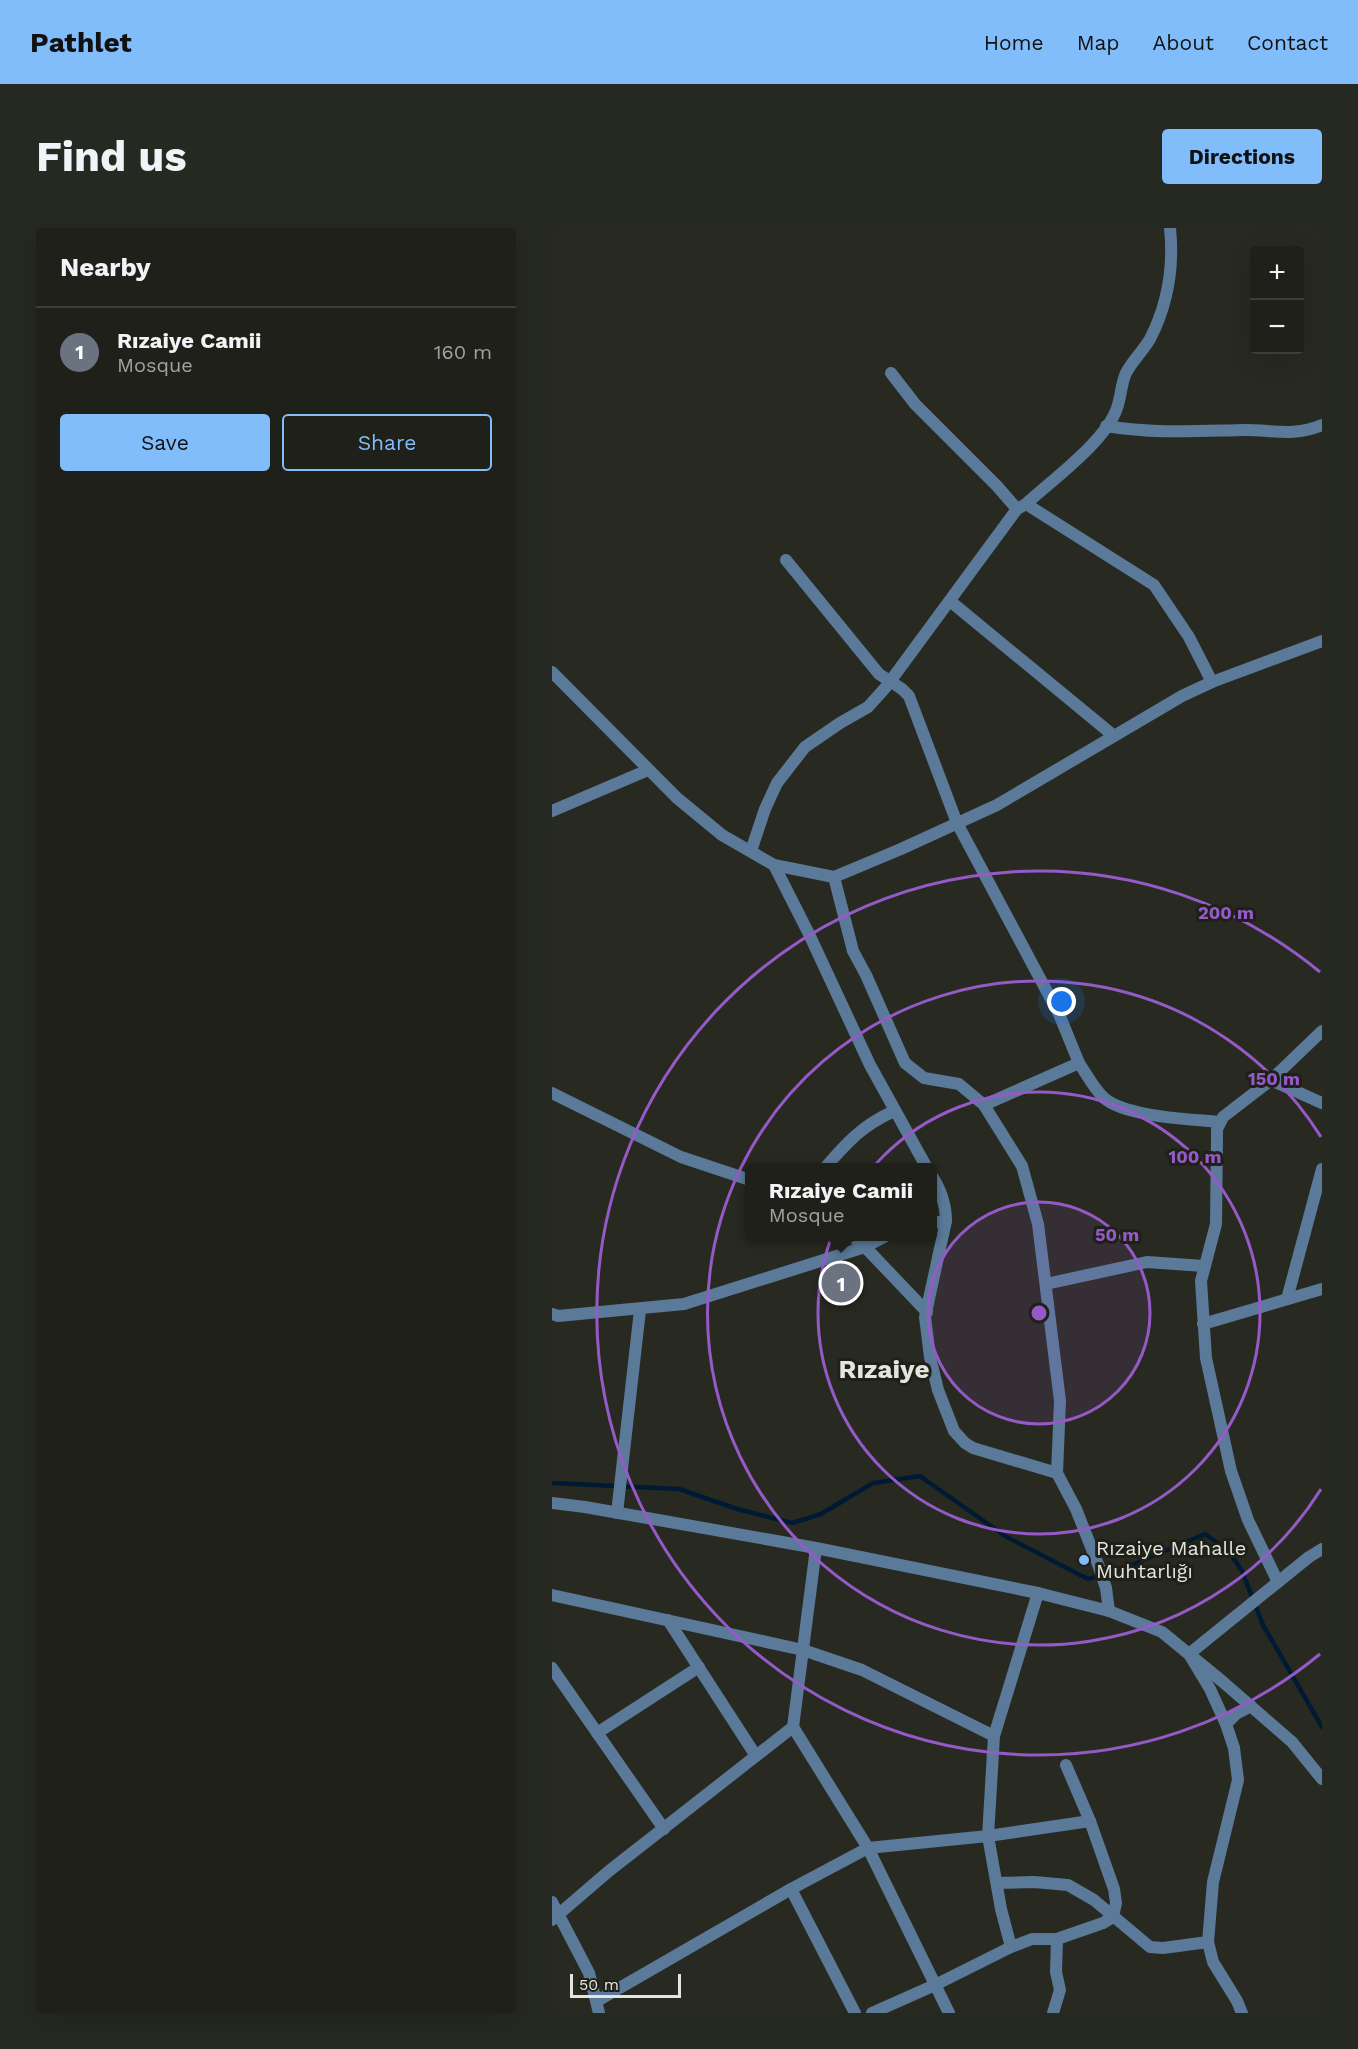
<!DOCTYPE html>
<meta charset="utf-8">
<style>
body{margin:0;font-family:"Work Sans",sans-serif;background:#262822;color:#f1f3f6}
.controls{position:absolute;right:18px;top:18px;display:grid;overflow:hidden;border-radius:6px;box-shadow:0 6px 24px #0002}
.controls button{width:54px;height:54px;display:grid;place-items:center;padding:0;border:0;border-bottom:2px solid #3c3e38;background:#1e2019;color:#f1f3f6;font:30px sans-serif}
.scale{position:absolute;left:18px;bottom:15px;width:111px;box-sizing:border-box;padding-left:6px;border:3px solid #e3e5de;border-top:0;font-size:16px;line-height:21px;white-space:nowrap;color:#e3e5de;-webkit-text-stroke:4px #1f2018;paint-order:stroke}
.you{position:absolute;left:510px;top:774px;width:21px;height:21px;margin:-15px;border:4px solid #fff;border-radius:50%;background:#1a73e8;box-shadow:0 0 0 9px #1a73e833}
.badge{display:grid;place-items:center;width:39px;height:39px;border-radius:50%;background:#80bdfa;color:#fff;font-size:20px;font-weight:700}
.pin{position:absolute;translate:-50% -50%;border:3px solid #fff;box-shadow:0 2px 6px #0006}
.popup{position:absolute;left:193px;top:935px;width:192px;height:78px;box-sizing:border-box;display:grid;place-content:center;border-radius:6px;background:#1e2019;filter:drop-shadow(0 2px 4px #0005);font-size:20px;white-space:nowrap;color:#a1a3a2}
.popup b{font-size:22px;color:#f1f3f6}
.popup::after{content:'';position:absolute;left:50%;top:100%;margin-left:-12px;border:12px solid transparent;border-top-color:#1e2019}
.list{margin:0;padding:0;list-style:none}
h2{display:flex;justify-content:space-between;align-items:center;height:78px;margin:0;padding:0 24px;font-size:26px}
h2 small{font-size:20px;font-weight:400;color:#a1a3a2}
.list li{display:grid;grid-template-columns:39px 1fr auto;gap:18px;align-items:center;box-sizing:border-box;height:90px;padding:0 24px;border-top:2px solid #3c3e38}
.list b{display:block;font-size:22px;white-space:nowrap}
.list p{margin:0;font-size:20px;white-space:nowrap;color:#a1a3a2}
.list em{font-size:20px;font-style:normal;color:#a1a3a2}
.actions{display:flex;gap:12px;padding:18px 24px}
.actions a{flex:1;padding:14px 0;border:2px solid #80bdfa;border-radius:6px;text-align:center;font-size:21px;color:#80bdfa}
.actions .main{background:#80bdfa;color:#111}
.map{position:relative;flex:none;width:770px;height:1785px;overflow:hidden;border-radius:6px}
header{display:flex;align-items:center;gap:36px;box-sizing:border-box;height:84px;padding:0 30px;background:#80bdfa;color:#111}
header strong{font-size:28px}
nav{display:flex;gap:33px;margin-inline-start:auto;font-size:21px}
.intro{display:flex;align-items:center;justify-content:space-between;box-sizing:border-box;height:144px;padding:0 36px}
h1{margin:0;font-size:42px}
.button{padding:15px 27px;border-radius:6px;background:#80bdfa;color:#111;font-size:21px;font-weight:700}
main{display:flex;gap:36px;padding:0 36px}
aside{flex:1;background:#1e2019;border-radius:6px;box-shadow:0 6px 24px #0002}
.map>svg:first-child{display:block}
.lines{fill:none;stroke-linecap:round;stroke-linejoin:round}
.stream{stroke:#001a34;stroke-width:4.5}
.minor{stroke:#5b7a9a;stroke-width:12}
.tertiary{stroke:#5b7a9a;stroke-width:12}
.ring{fill:none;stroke:#955ac7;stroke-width:3}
.poi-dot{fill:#80bdfa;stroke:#1f2018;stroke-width:2}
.labels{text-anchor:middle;stroke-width:6;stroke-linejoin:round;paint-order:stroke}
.poi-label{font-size:20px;fill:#e3e5de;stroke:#1f2018;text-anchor:start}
.district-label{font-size:26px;font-weight:bold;fill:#e3e5de;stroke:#1f2018}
.centre{fill:#955ac7;stroke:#1f2018;stroke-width:3}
.ring-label{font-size:18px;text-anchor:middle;font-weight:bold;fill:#955ac7;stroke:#1f2018;stroke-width:6;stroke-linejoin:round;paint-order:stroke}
</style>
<header>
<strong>Pathlet</strong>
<nav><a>Home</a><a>Map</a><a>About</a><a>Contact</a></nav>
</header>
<div class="intro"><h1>Find us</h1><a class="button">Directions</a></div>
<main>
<aside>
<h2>Nearby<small></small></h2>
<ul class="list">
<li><span class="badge" style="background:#6b7280">1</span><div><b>Rızaiye Camii</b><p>Mosque</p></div><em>160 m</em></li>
</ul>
<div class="actions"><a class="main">Save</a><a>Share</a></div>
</aside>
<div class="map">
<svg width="770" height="1785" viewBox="0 0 770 1785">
<rect width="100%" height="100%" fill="#282a21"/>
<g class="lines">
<!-- stream -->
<polyline class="stream" points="0,1255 127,1261 185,1281 240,1295 269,1286 321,1255 368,1248 453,1308 536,1351 568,1342 653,1306 676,1322 690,1343 711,1397 770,1499"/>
<!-- minor -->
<g class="minor">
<polyline points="339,145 363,176 445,258 465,281 474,276 602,357 637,409 660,454"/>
<path d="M554,198C602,206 645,203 693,202C722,202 741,209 770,197"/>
<path d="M474,276C500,252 554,213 565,180C569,169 569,156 574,145C580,133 591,123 598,111C616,76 622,39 618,0"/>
<polyline points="234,332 327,446 350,461 357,468 405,595 507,786 527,835 432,877"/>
<polyline points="398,373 562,508"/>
<polyline points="0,583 96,542"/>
<polyline points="199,623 213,581 225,555 253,519 288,495 316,479 334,459 465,281"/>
<polyline points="222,637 257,706 318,837 375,940"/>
<polyline points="282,649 349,621 445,577 630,468 660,454 770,413"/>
<path d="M527,835C535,847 542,861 552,870C574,889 638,891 667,894"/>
<polyline points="719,852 770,875"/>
<polyline points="0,865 129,929 198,952"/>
<path d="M273,940C295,914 311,897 342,883"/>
<path d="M380,948C389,962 394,977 394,993L373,1089L378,1129L386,1162L402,1203L413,1215L421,1220L505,1245"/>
<polyline points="380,995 394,993"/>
<polyline points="299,1008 313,1019 375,1084"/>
<polyline points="494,1056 595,1034 652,1038"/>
<polyline points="735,1071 770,941"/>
<polyline points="0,1086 6,1088 132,1076 313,1019 334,1008"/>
<polyline points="651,1096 770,1061"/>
<polyline points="65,1285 88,1082"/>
<polyline points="726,1354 696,1292 679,1243 654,1130 649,1053 664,996 665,908 665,901 671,889 719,852 770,803"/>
<polyline points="0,1367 251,1422 310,1442 442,1508"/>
<polyline points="116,1392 204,1528"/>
<polyline points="0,1440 112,1601"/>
<polyline points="674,1496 684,1486 699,1478"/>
<polyline points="45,1505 147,1439"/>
<polyline points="445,1655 482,1654 516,1657 542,1672 598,1719 611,1720 656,1714"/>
<polyline points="239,1661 303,1785"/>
<polyline points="459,1719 449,1681 436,1608 442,1508 486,1365"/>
<polyline points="45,1773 239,1661 316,1620 436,1608 538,1593"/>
<polyline points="320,1785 383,1757 459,1719 480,1711 505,1711 551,1695 561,1689 564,1675 562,1661 538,1593 514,1537"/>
<polyline points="501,1785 508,1762 504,1744 505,1711"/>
<polyline points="690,1785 685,1773 661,1734 656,1714 661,1654 686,1552 682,1520 674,1496 658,1461 637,1426 757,1329 770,1321"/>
</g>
<!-- tertiary -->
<g class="tertiary">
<polyline points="0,444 125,570 170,607 222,637 282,649 301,723 314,747 353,835 372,850 407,856 432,877 470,938 486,996 508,1173 505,1245 524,1281 547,1339 554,1360 557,1383"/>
<polyline points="0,1275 33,1279 264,1320 486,1365 557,1383 610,1404 671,1454 740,1514 770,1551"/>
<polyline points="264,1320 241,1499 316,1620 397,1785"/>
<polyline points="0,1674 37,1745 47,1785"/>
<polyline points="0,1692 57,1643 241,1499"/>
</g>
</g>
<!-- distance rings -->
<circle cx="487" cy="1085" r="111" fill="#955ac7" fill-opacity=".12"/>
<g class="ring">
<circle cx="487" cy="1085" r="111"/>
<circle cx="487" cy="1085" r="221"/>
<path d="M769 1261A332 332 0 1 1 769 909"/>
<path d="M768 1426A442 442 0 1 1 768 744"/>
</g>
<!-- markers -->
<circle class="poi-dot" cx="532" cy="1332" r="6"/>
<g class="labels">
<!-- poi labels -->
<g class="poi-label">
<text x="544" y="1327">Rızaiye Mahalle<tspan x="544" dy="23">Muhtarlığı</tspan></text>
</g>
<!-- district labels -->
<g class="district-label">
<text x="332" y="1150">Rızaiye</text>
</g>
</g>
<circle cx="487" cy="1085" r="9" class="centre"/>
<g class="ring-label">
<text x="674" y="691">200 m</text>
<text x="722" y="857">150 m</text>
<text x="643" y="935">100 m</text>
<text x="565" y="1013">50 m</text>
</g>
</svg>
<div class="controls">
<button>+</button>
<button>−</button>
</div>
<div class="scale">50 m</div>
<div class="you"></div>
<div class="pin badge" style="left:289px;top:1055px;background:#6b7280">1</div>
<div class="popup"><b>Rızaiye Camii</b>Mosque</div>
</div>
</main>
